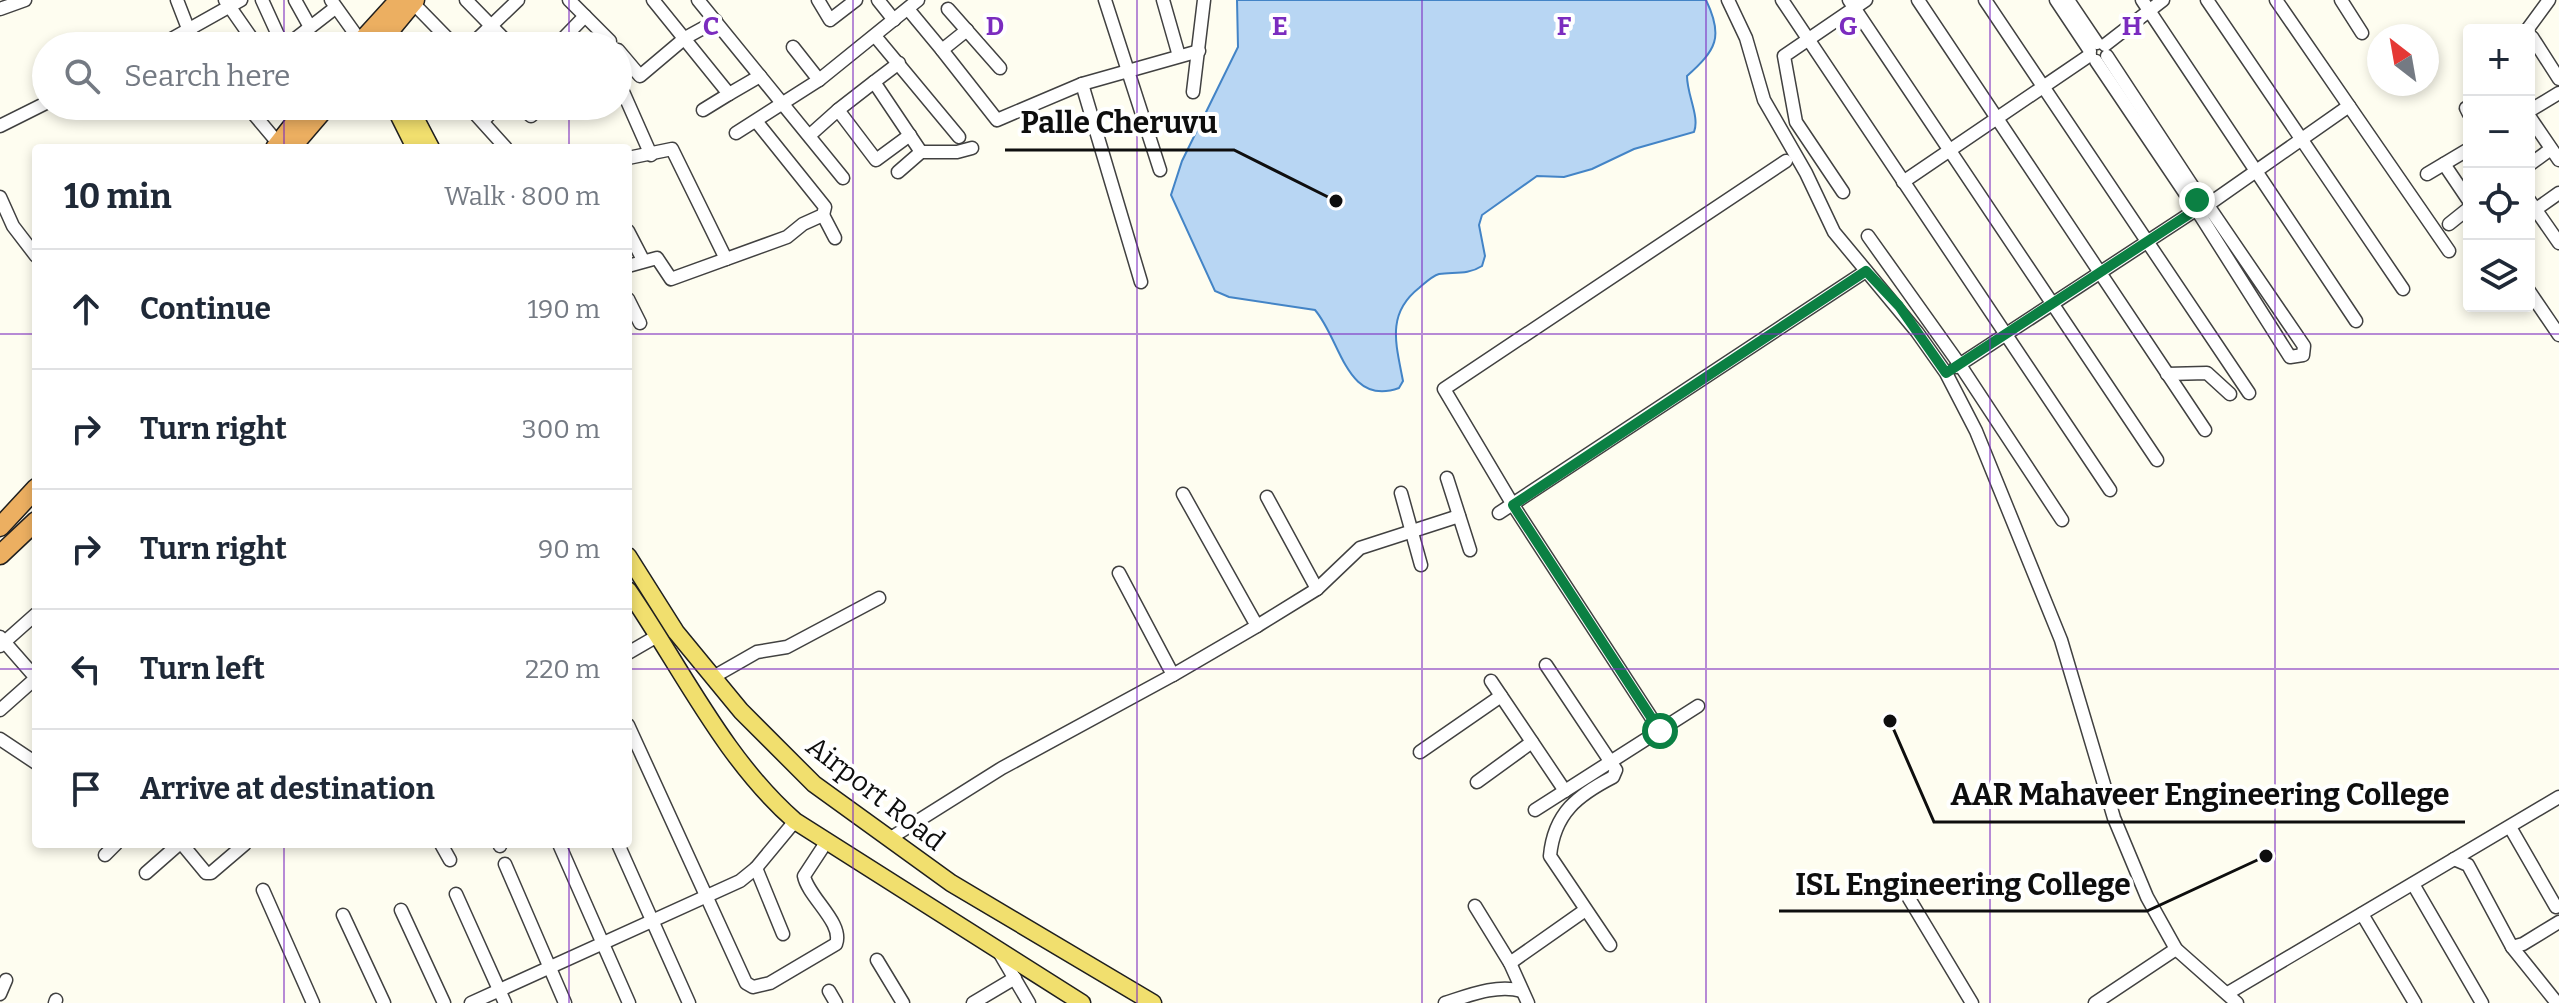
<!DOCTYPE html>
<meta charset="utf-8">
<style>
body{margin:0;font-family:Bitter,serif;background:#f6f6f7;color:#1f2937}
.controls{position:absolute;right:24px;top:24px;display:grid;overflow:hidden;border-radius:8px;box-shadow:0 4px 12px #0003}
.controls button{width:72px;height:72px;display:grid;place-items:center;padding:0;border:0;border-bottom:2px solid #e0e1e3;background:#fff;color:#1f2937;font:40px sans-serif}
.compass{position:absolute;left:2367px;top:24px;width:72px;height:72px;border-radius:50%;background:#fff;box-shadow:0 4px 12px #0003;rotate:329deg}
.stop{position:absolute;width:24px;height:24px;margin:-18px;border:6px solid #0b8043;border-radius:50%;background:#fff}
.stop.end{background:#0b8043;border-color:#fff;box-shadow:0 2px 8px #0008}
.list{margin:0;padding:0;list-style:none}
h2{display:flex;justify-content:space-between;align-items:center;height:104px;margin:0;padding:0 32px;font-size:34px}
h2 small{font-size:26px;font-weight:400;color:#747a83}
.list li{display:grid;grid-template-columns:52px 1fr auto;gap:24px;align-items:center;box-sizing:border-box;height:120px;padding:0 32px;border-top:2px solid #e0e1e3}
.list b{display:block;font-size:30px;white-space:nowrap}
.list em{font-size:26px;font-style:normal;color:#747a83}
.icon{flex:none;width:44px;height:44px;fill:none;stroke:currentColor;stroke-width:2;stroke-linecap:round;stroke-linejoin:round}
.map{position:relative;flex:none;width:2559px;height:1003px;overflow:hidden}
.search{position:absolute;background:#fff;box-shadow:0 4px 12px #0003;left:32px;top:32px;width:600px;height:88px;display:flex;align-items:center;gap:20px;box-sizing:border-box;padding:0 28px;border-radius:44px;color:#747a83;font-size:30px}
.panel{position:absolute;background:#fff;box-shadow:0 4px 12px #0003;left:32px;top:144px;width:600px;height:704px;border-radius:8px}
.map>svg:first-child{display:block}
.water{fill:#b8d6f3;stroke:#4384c6;stroke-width:2}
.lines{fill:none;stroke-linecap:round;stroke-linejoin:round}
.minor-casing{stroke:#414141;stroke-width:15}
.major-casing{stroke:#1f1f1f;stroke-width:19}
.highway-casing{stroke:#1f1f1f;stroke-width:21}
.minor{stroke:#fff;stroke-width:12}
.major{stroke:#f1df6e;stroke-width:16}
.highway{stroke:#ecaf61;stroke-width:18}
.route{stroke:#0b8043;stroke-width:10}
.grid{fill:none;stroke:#7b2cbf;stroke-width:2;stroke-opacity:0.55}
.labels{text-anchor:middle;stroke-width:8;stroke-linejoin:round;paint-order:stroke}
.street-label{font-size:28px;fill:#0e0e0e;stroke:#fff}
.grid-label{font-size:26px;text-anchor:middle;font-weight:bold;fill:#7b2cbf;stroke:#fff;stroke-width:8;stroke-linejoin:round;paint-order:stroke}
.leader{fill:none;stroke:#0e0e0e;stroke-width:3}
.callout-dot{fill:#0e0e0e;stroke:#fff;stroke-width:3}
.callout-label{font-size:30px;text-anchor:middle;font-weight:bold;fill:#0e0e0e;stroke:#fff;stroke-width:8;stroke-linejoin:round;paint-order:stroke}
</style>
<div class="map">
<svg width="2559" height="1003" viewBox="0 0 2559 1003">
<rect width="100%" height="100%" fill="#fefdf0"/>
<!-- water -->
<path class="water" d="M1237,0H1706C1724,37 1716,50 1687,76C1687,95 1700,117 1694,132L1634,149L1592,169L1564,177L1537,176L1482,215L1479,225L1485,256L1482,266C1468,275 1455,272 1439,274C1432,276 1425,283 1419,288C1386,314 1396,344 1403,381L1399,388C1346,407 1341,340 1315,310L1229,297L1215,291L1171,195L1182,161L1238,47Z"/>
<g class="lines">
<!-- minor casing -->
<g class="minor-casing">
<g id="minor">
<polyline points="177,0 189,31 200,46"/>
<polyline points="225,0 257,46"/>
<polyline points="262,0 283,46"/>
<polyline points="295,0 310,27"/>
<polyline points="331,0 361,42"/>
<polyline points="466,0 511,46"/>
<polyline points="569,0 610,41"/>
<polyline points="653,0 729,94 760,76"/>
<polyline points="698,0 843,178"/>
<polyline points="818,0 830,20 856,0"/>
<polyline points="878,0 894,20"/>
<polyline points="1105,0 1160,170"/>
<polyline points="1163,0 1179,56"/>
<polyline points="1728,0 1746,38 1764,100 1806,173 1834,232 1917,332 1946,373 1976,431 2061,640 2114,818 2147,897 2176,949 2237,1003"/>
<polyline points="1782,0 2110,490"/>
<polyline points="1849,0 2157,460"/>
<polyline points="1918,0 2205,430"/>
<polyline points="1985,0 2249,393"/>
<polyline points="2056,0 2090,51"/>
<polyline points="2068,0 2097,43"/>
<polyline points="2142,0 2356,321"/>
<polyline points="2207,0 2403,289"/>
<polyline points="2276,0 2349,106"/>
<polyline points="2341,0 2362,33"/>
<polyline points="413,3 455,46"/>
<polyline points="0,9 25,0"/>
<polyline points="908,9 942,50"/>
<polyline points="948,9 1000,68"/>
<polyline points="389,29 406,46"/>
<polyline points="967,30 942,50 997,120 1082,84 1199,51"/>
<polyline points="2527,30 2549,0"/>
<polyline points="875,36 959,137"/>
<polyline points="2532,37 2559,79"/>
<polyline points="2105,45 2163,0"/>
<polyline points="159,46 241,0"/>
<polyline points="286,46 335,8"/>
<polyline points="470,46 518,0"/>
<polyline points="556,46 585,16"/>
<polyline points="793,47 819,80"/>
<polyline points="618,50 640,76 685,38 716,21"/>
<polyline points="2107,56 2201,199 2209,204 2208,210 2200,215 2193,205 2201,199"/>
<polyline points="2096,61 2193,205"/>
<polyline points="874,82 899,63"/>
<polyline points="1082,84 1141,282"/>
<polyline points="620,85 651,155"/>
<polyline points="1193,92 1204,0"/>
<polyline points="247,106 278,143"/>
<polyline points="468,106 506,148"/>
<polyline points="520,106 531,116 542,106"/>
<polyline points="571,106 579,111 587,106"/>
<polyline points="2466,108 2469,114"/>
<polyline points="703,110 729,94"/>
<polyline points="838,110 874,82 921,152"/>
<polyline points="2529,111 2559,93"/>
<polyline points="2529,116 2559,160"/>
<polyline points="483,121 498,106"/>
<polyline points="0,126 46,103"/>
<polyline points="736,133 819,80 918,0"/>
<polyline points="810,135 838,110 876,160 910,135"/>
<polyline points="628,158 672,149 726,259"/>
<polyline points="2444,164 2469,201"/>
<polyline points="2529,165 2551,149"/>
<polyline points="898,172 921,152 957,152 972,148"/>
<polyline points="2427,174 2469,149"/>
<polyline points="1903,182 2090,55"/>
<polyline points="1843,192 1796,122 1784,56 1866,0"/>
<polyline points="0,197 13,226 36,256"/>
<polyline points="2529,200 2559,243"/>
<polyline points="2209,204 2349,106 2449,251"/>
<polyline points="2532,212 2559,193"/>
<polyline points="823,215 835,238"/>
<polyline points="2200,215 2290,357 2303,355 2304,346 2209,207"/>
<polyline points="2449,224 2469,208"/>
<polyline points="628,231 643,260"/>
<polyline points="1868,236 1960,365 2062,520"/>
<polyline points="628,266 657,258 671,279 787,237 803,224 823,215 825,207 756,121"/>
<polyline points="2529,291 2559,335"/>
<polyline points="628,299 640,323"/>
<polyline points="1956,367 2194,211"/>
<polyline points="2167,374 2207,373 2230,394"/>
<polyline points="1447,478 1470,550"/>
<polyline points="1401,493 1421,565"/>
<polyline points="1267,497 1317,589"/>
<polyline points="1499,513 1866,271"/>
<polyline points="1257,626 1317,589 1360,548 1459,516"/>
<polyline points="0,637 36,678"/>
<polyline points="0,646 36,614"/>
<polyline points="628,653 659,635"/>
<path d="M1546,665L1616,770L1613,777C1578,795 1554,813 1550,856L1610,945"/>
<polyline points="1173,675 1257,626 1183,494"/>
<polyline points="715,676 757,652 787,647 879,598"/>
<polyline points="1491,681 1565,791"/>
<polyline points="0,710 36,678"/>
<path d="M628,725L746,983L753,987L770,983L836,944C844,923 808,897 804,876L827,841"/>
<polyline points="1660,731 1513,505 1444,389 1786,161"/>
<polyline points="0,739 36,763"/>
<polyline points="1420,752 1501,696"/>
<polyline points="1477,782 1532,742"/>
<polyline points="1535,810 1698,706"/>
<polyline points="2510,827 2556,907"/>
<polyline points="889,839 1002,768 1173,675 1119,573"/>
<polyline points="182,844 206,873 211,873 245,844"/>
<polyline points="441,844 450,860"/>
<polyline points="499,844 500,846"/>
<polyline points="559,844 629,1003"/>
<polyline points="618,844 689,1003"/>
<polyline points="105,855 116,844"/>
<polyline points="2454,859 2468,865 2512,947 2557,1003"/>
<polyline points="505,864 565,1003"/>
<polyline points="756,868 783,934"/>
<polyline points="146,873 179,844"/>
<polyline points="2413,884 2482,1003"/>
<polyline points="1901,885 1972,1003"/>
<polyline points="263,890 313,1003"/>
<polyline points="456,894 505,1003"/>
<polyline points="1475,906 1510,963 1528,1003"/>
<polyline points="401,910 444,1003"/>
<polyline points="2362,914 2415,1003"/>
<polyline points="343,915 384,1003"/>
<polyline points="2512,947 2523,944 2559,922"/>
<polyline points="999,952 1029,1003"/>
<polyline points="877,960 903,1003"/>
<polyline points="1510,963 1584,911"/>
<polyline points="829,991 836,1003"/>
<polyline points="2228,993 2559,797"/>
<polyline points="0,994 6,980"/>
<polyline points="55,1003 56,1000"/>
<polyline points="471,1003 740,881 756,868 795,821"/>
<polyline points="973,1003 1015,978"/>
<path d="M1445,1003C1470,995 1497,984 1522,991"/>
<polyline points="2095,1003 2176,949"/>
</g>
</g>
<!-- major casing -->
<g class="major-casing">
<g id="major">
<polyline points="394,106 415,148"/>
<polyline points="409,106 431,148"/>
<polyline points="628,556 676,632 741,711 814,784 951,883 1153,1003"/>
<path d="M628,590C681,667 724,759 795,821L1082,1003"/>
</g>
</g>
<!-- highway casing -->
<g class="highway-casing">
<g id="highway">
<polyline points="357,46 399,0"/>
<polyline points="377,46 415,0"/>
<polyline points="275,148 308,106"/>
<polyline points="291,148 327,106"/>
<polyline points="0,527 36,488"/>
<polyline points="0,555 36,521"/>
</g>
</g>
<!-- minor -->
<use href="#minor" class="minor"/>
<!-- major -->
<use href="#major" class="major"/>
<!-- highway -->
<use href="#highway" class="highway"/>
</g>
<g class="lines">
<!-- route -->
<polyline class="route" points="1660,731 1513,505 1866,271 1899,306 1946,373 2194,211 2193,205 2197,200"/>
</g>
<!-- grid -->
<path class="grid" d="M284,0V46M569,0V46M853,0V1003M1137,0V1003M1422,0V1003M1706,0V1003M1990,0V1003M2275,0V1003M284,106V148M569,106V148M0,334H36M628,334H2559M0,669H36M628,669H2559M284,844V1003M569,844V1003"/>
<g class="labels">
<!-- street labels -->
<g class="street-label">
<text transform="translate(876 793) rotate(38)" y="10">Airport Road</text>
</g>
</g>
<g class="grid-label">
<text x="711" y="35">C</text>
<text x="995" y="35">D</text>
<text x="1280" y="35">E</text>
<text x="1564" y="35">F</text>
<text x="1848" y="35">G</text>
<text x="2132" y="35">H</text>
</g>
<!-- callouts -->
<path class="leader" d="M1336 201L1234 150H1005M1890 721L1934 822H2465M2266 856L2147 911H1779"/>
<g class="callout-dot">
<circle cx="1336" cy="201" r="8"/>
<circle cx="1890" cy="721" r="8"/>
<circle cx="2266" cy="856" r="8"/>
</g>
<g class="callout-label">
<text x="1119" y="133">Palle Cheruvu</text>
<text x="2200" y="805">AAR Mahaveer Engineering College</text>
<text x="1963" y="895">ISL Engineering College</text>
</g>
</svg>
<div class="controls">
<button>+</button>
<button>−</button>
<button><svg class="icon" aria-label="locate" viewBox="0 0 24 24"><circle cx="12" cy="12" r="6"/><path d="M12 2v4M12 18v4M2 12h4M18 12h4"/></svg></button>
<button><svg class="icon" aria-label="layers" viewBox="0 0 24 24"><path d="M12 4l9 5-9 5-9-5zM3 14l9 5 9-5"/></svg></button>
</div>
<svg class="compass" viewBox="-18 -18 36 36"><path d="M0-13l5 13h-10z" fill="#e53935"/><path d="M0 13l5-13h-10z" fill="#747a83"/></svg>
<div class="stop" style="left:1660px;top:731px"></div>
<div class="stop end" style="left:2197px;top:200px"></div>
<div class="search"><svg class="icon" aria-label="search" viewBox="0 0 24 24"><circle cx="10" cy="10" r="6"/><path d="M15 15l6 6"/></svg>Search here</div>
<section class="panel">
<h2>10 min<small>Walk · 800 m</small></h2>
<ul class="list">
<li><svg class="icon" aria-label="ahead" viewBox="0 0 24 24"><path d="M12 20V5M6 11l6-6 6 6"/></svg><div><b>Continue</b></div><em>190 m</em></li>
<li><svg class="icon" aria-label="right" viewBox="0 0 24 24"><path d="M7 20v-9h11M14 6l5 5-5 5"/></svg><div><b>Turn right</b></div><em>300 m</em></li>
<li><svg class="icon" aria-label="right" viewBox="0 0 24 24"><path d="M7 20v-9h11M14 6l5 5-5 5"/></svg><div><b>Turn right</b></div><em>90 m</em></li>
<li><svg class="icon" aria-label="left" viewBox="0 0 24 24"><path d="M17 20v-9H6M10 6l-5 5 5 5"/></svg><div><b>Turn left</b></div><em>220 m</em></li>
<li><svg class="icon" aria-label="arrive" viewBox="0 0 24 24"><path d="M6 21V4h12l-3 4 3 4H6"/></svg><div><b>Arrive at destination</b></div></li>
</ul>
</section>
</div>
